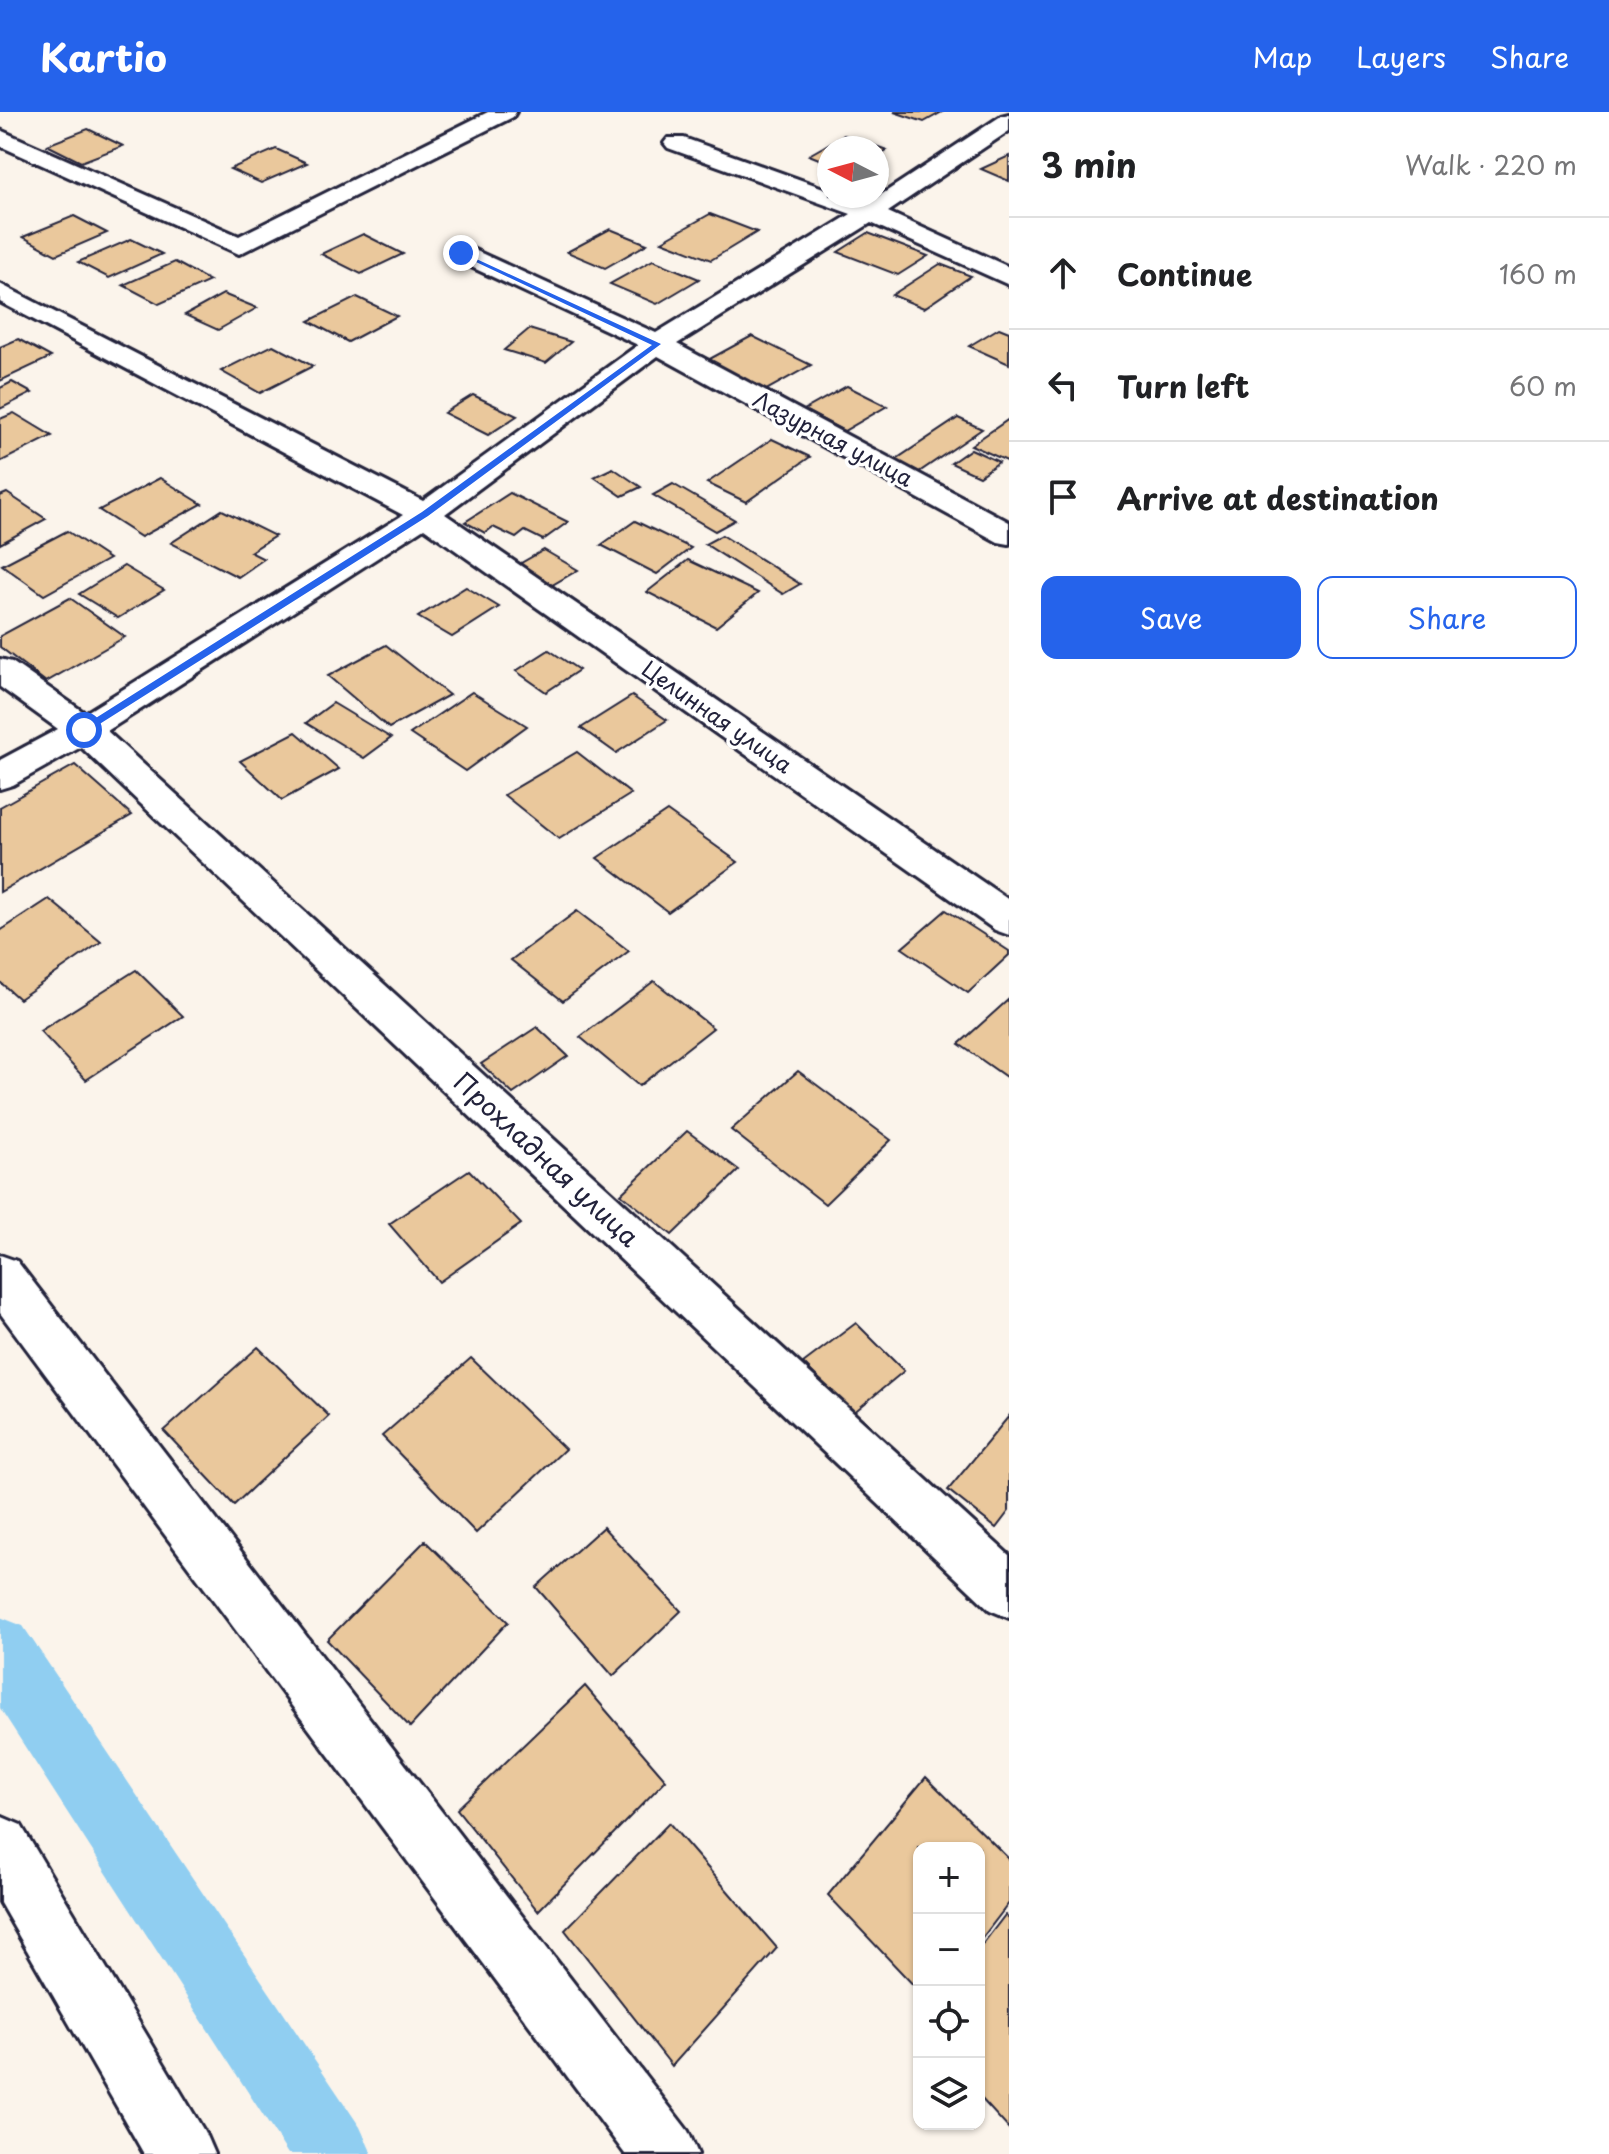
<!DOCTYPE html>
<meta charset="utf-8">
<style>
body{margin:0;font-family:"Playpen Sans",sans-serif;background:#f2f2f2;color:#202124}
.controls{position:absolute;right:24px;bottom:24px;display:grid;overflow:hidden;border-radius:16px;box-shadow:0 2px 6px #0004}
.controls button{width:72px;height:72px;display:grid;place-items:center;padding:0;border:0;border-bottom:2px solid #e0e0e0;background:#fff;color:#202124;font:40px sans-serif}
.compass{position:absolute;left:817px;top:24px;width:72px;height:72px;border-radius:50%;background:#fff;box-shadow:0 2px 6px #0004;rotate:276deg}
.stop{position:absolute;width:24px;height:24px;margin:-18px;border:6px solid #2563eb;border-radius:50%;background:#fff}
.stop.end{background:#2563eb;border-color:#fff;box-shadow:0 2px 8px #0008}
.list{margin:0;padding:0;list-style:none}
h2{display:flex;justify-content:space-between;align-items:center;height:104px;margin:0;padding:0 32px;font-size:34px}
h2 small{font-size:26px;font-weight:400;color:#757577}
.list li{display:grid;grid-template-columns:52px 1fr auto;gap:24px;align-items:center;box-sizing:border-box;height:112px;padding:0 32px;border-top:2px solid #e0e0e0}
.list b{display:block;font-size:30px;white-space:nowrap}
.list em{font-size:26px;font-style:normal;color:#757577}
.actions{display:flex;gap:16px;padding:24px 32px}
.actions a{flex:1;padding:18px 0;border:2px solid #2563eb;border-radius:16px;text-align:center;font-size:28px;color:#2563eb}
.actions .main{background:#2563eb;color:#fff}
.icon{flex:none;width:44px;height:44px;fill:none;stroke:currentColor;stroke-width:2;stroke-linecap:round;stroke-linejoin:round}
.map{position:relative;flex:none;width:1009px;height:2042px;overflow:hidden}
header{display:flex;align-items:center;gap:48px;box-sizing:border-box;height:112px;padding:0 40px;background:#2563eb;color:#fff}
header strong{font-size:38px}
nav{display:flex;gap:44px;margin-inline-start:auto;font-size:28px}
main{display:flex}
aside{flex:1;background:#fff}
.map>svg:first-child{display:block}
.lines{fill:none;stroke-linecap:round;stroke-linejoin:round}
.canal{fill:#90cef1;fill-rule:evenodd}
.building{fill:#eac89c;stroke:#22223b;stroke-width:2}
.street-casing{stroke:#22223b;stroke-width:6}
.street{fill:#fff;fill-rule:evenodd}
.route{fill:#2563eb}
.labels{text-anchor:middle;stroke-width:7;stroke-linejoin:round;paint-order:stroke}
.far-street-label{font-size:22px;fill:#22223b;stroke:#fff}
.street-label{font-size:26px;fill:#22223b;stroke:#fff}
</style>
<header>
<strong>Kartio</strong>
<nav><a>Map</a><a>Layers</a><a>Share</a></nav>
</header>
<main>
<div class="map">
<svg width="1009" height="2042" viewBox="0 0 1009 2042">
<rect width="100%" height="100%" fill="#fbf4eb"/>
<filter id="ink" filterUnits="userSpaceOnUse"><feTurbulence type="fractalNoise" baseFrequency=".0125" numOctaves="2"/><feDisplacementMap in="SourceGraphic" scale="16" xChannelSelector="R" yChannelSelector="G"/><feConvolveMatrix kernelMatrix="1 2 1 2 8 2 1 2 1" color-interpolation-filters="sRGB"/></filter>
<g filter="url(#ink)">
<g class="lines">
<!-- canal -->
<polygon class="canal" points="0,1505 23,1514 360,2015 372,2042 288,2042 0,1596"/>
</g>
<!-- building -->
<g class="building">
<polygon points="894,0 942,0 924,10"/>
<polygon points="88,17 123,34 81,50 47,33"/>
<polygon points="844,23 887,38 877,44 877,36 829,36 829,51 809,43"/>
<polygon points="276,37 307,51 261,71 230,57"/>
<polygon points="1009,44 1009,69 981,57"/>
<polygon points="710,102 757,120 711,148 662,129"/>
<polygon points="74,104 107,121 56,143 23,125"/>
<polygon points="610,117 647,132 605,156 567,140"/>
<polygon points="868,121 928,144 898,163 838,140"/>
<polygon points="363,122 403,142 361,162 321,142"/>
<polygon points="131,127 162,142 109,166 78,150"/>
<polygon points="653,148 699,167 657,192 610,172"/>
<polygon points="175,150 210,169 159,192 123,173"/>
<polygon points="940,152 971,164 924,196 892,183"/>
<polygon points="223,182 257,196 218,218 185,203"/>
<polygon points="357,185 397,204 348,230 309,209"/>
<polygon points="999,216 1009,220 1009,252 969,234"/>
<polygon points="529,217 571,230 546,251 504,238"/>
<polygon points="752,224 811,253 766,278 706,249"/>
<polygon points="18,227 51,245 0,269 0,235"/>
<polygon points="273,233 313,254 260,281 221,259"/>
<polygon points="12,270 32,281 0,297 0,276"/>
<polygon points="847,274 887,294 844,319 804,298"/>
<polygon points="473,283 517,304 488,323 444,301"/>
<polygon points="14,301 52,324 0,350 0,307"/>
<polygon points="958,306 982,317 919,360 895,348"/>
<polygon points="1009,307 1009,350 971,333"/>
<polygon points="772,327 810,345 746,390 707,371"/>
<polygon points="971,337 999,350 979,364 951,351"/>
<polygon points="613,356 641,375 622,384 594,365"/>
<polygon points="160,366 202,392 141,425 99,398"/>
<polygon points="673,372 735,408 715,419 653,383"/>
<polygon points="7,381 46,407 0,432 0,384"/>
<polygon points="510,381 568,410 543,428 525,419 516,426 493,415 485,421 465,410"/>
<polygon points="222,398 275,424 250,440 264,447 238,465 171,431"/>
<polygon points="635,409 691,436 657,462 601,433"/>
<polygon points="67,419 109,447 44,483 2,453"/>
<polygon points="722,423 800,472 783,482 705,432"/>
<polygon points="544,438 578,458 547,476 514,455"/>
<polygon points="688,448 758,481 716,515 647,480"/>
<polygon points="124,454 164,478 118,506 79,482"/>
<polygon points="466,475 499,495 452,525 418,505"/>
<polygon points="70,486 125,525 46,570 0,535 0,524"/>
<polygon points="386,533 449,583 389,616 328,564"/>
<polygon points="549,538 579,558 546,580 516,559"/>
<polygon points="472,580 527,614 465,659 410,622"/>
<polygon points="632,584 667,608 616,641 581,616"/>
<polygon points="333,591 391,626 364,646 306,611"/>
<polygon points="296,620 339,657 282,688 240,649"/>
<polygon points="577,640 631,682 559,727 504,683"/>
<polygon points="75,653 132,703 0,780 0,695"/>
<polygon points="667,699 738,750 668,800 597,746"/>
<polygon points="49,787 101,830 19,887 0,870 0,819"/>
<polygon points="946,798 1009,839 1009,843 968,881 902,836"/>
<polygon points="577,799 629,839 563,889 511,848"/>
<polygon points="136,858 183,904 86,968 40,919"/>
<polygon points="654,869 713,916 639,974 580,925"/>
<polygon points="1009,887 1009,967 959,932"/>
<polygon points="537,915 568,944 513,982 481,952"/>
<polygon points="798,959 891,1028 825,1092 731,1018"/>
<polygon points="687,1019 739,1058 672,1123 621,1082"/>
<polygon points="469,1058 521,1112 439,1170 389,1112"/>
<polygon points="856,1211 904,1259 852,1302 803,1251"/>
<polygon points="258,1235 329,1304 234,1393 164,1319"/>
<polygon points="471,1246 565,1337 476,1421 382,1324"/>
<polygon points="1009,1304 1009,1399 996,1416 948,1378"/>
<polygon points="603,1415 681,1499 613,1564 536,1475"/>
<polygon points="425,1429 508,1510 410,1615 327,1528"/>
<polygon points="585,1574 666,1668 538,1799 457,1697"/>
<polygon points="926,1665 1009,1747 1009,1791 979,1830 979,1736 919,1736 919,1879 828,1783"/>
<polygon points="669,1711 777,1836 672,1954 565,1818"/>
<polygon points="1005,1803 1009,1807 1009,2017 979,1984 979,1837"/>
</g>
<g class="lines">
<!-- street casing -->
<g class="street-casing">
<g id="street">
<polygon points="488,0 516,0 513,5 239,142 0,34 0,18 239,124"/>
<polygon points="1009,2 1009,19 888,100 1009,155 1009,173 871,111 677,232 1009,410 1009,432 998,430 658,244 445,402 1009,788 1009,823 995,818 424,416 107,619 1009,1443 1009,1506 990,1498 81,635 13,673 0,677 0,648 58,617 0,575 0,547 12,550 85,601 403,403 0,190 0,172 423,389 638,233 452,146 448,141 452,136 470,136 656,221 851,102 668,36 664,31 668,26 684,26 829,78 829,84 846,84 867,92 1001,4"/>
<polygon points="0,1143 17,1149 688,2019 698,2042 625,2042 0,1201"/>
<polygon points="0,1704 21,1713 204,2019 214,2042 144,2042 0,1791"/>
</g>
</g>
<!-- street -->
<use href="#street" class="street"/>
</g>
</g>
<!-- route -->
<polygon class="route" points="459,139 661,232 428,404 87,620 80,620 80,616 422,400 652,233 459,142"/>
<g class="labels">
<!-- far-street labels -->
<g class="far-street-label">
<text transform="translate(833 327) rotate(28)" y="8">Лазурная улица</text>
<text transform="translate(717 605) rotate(35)" y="8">Целинная улица</text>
</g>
<!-- street labels -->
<g class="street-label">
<text transform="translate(546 1048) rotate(43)" y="9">Прохладная улица</text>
</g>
</g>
</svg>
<div class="controls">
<button>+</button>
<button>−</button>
<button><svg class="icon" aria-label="locate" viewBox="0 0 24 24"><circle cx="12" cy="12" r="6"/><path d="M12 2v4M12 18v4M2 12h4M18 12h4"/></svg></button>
<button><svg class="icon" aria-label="layers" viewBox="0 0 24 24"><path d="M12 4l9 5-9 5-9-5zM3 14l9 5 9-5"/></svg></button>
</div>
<svg class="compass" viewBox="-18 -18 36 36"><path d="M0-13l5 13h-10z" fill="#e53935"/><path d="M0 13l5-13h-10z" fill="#757577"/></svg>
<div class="stop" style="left:84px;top:618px"></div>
<div class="stop end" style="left:461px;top:141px"></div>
</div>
<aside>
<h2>3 min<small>Walk · 220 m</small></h2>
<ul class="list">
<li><svg class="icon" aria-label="ahead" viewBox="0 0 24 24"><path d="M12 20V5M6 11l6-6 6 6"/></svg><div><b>Continue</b></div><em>160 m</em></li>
<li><svg class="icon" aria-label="left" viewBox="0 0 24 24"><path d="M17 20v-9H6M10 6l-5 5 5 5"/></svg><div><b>Turn left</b></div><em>60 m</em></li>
<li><svg class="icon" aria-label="arrive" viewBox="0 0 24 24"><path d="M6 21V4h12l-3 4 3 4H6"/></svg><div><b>Arrive at destination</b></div></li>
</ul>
<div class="actions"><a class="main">Save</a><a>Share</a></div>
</aside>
</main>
